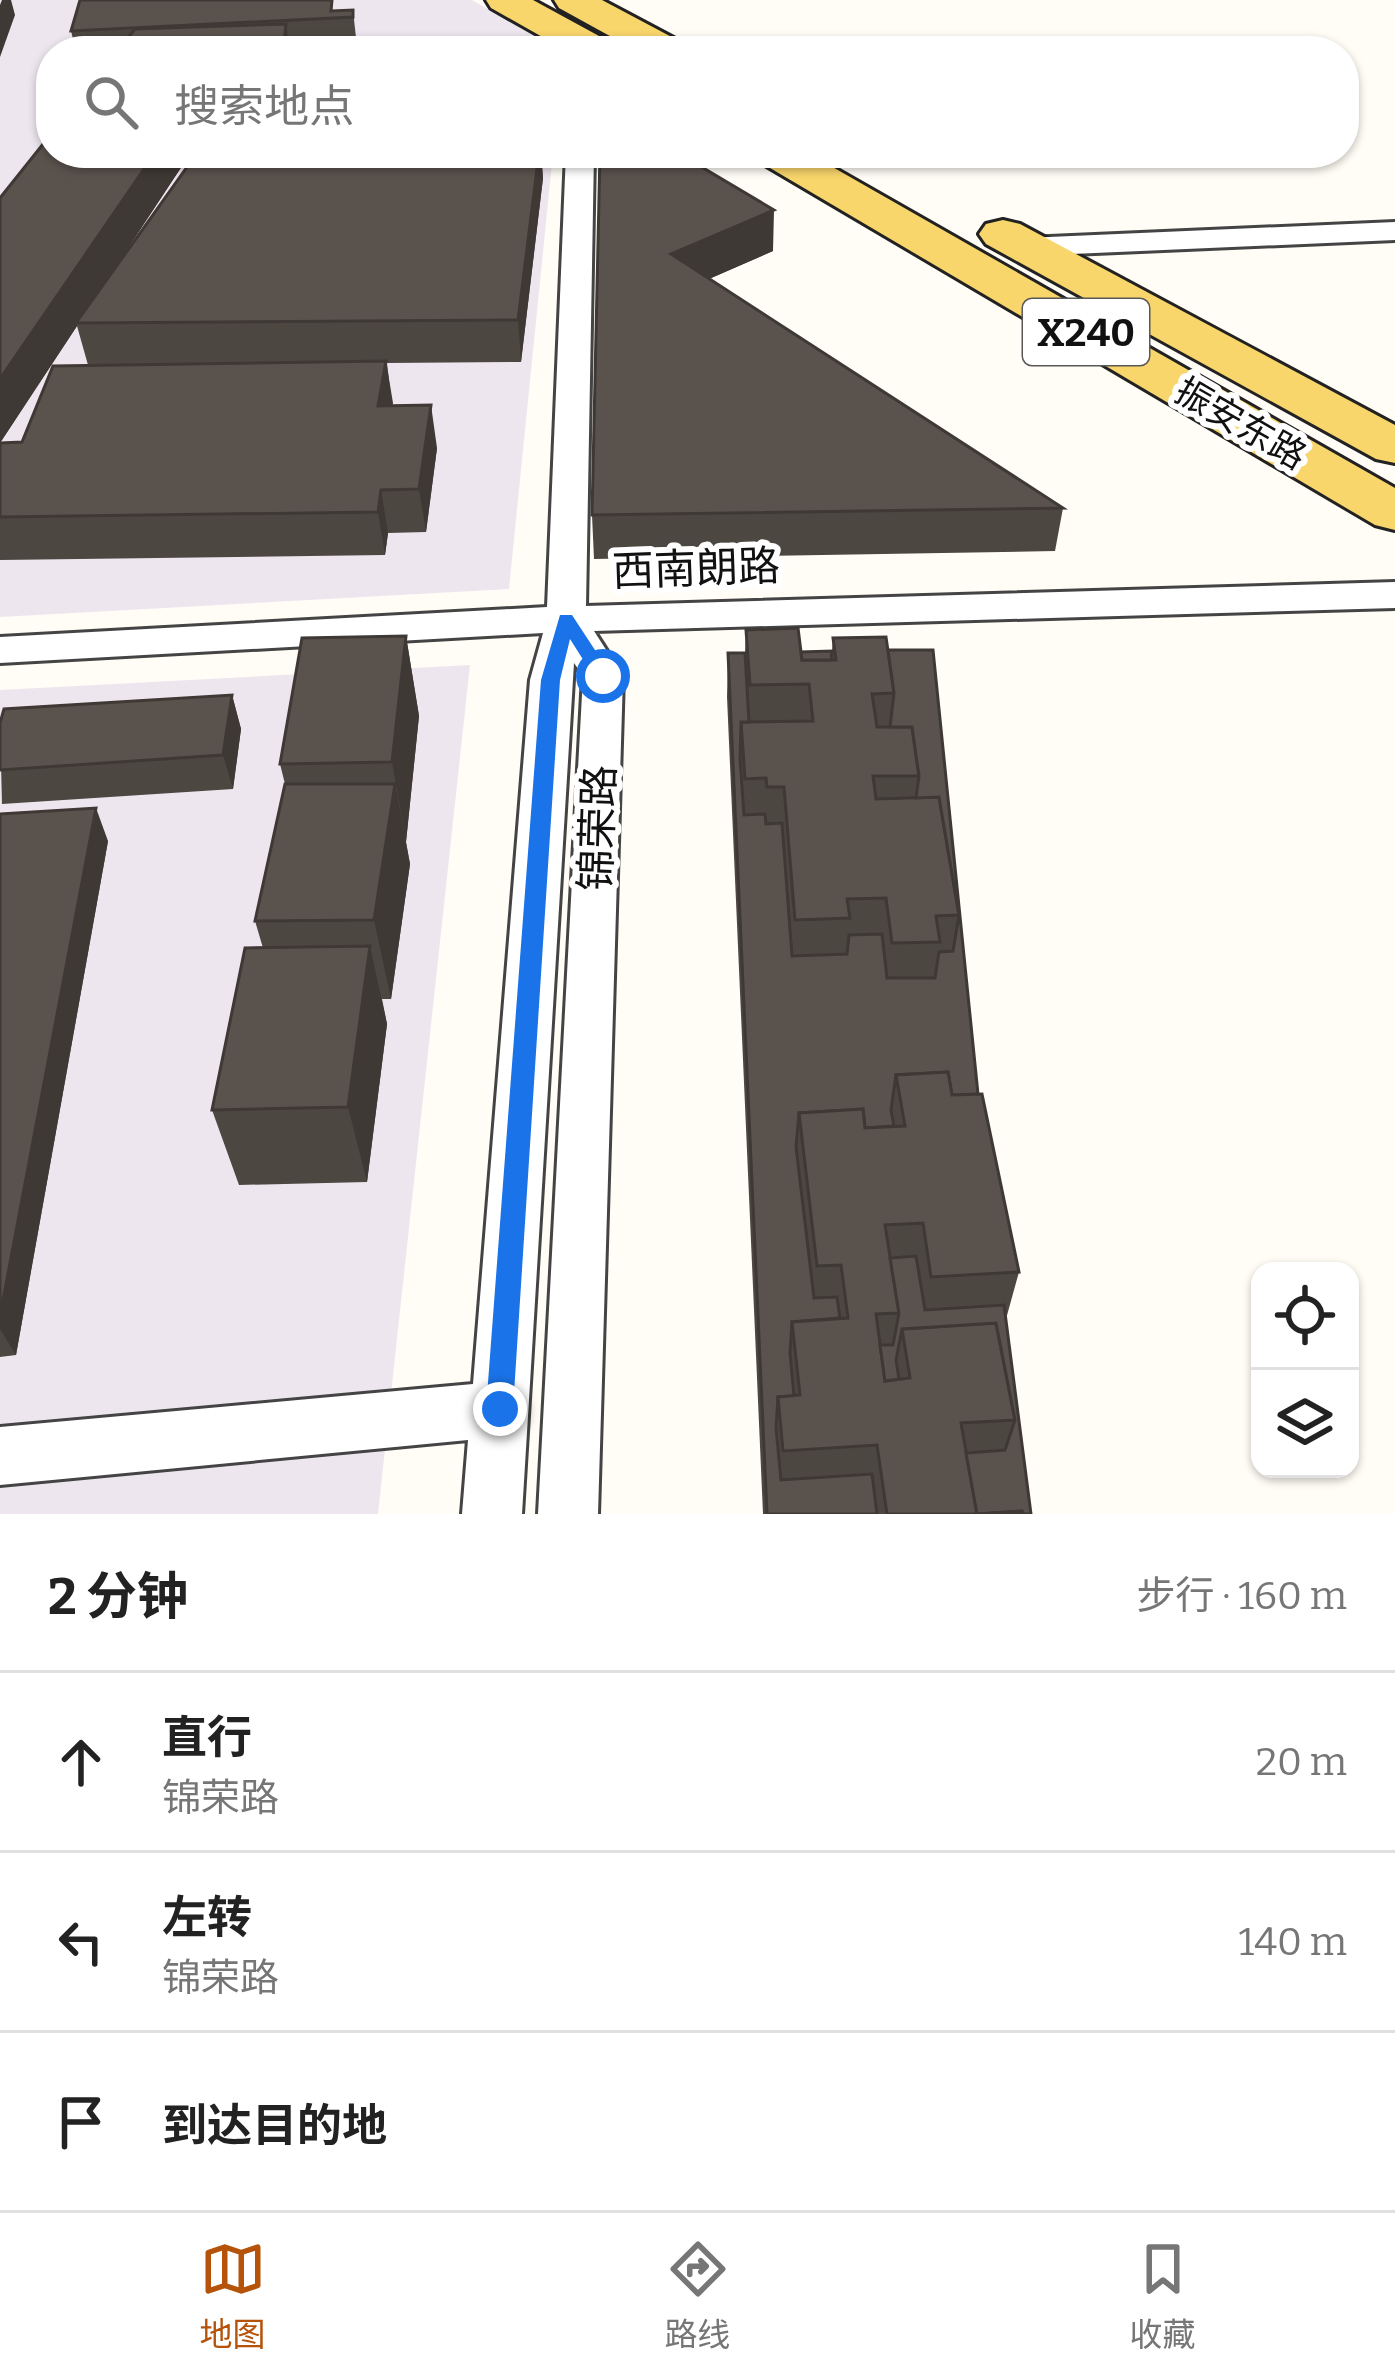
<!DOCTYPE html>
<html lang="zh">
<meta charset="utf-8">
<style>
body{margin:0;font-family:Bitter,"Noto Sans SC",serif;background:#f2f2f2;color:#222}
.controls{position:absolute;right:36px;bottom:36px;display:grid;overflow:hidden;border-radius:24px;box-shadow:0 3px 9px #0004}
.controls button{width:108px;height:108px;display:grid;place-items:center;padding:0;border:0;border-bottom:3px solid #e0e0e0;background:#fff;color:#222;font:60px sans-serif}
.stop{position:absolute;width:36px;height:36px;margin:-27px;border:9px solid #1a73e8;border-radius:50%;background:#fff}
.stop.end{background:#1a73e8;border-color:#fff;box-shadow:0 3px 12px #0008}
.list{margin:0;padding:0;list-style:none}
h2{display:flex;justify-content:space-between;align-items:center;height:156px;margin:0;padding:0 48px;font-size:51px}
h2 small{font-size:39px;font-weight:400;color:#767676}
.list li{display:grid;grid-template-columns:78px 1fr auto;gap:36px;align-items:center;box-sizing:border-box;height:180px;padding:0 48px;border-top:3px solid #e0e0e0}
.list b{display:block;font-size:45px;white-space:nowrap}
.list p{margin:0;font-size:39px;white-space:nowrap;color:#767676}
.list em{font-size:39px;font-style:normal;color:#767676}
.icon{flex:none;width:66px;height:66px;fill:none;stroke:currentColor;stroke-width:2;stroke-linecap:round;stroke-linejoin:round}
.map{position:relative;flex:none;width:1395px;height:1514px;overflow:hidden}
.search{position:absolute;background:#fff;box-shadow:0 3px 9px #0004;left:36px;right:36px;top:36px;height:132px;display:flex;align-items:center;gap:30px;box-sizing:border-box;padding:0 42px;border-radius:48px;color:#767676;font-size:45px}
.sheet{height:696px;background:#fff}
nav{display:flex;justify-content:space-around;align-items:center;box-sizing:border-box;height:168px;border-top:3px solid #e0e0e0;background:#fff;font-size:33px;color:#767676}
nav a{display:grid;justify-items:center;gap:6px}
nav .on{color:#b45309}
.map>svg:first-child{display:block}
.industrial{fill:#eee6ef}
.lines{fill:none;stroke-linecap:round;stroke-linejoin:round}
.street-casing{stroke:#444;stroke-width:6}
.primary-casing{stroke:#222;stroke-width:6}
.street{fill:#fff;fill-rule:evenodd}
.primary{fill:#f9d66b;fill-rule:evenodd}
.wall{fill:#4d4742;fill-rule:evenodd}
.shaded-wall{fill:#3f3936}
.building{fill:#5a524d;stroke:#3f3936;stroke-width:3}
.route{fill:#1a73e8}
.labels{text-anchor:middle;stroke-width:12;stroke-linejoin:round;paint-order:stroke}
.far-street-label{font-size:36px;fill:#111;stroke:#fff}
.shield{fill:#fff;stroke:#585858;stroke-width:3}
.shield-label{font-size:39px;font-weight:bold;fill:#111}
.street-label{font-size:42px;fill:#111;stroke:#fff}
</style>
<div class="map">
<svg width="1395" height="1514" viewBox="0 0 1395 1514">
<rect width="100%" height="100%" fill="#fffdf5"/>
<!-- industrial -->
<g class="industrial">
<polygon points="0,0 472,0 560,51 51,51 51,153 553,153 509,589 0,617"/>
<polygon points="470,665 378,1514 0,1514 0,690"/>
</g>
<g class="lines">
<!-- street casing -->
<g class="street-casing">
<g id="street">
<polygon points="566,153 594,153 586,606 1395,582 1395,608 594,631 623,676 598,1514 538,1514 583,676 574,663 522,1514 462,1514 468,1440 0,1485 0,1427 473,1384 530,680 543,633 0,663 0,637 547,607"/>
<polygon points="1395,222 1395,240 1026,256 1011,247 1026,238"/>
</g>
</g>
<!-- primary casing -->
<g class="primary-casing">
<g id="primary">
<polygon points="486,0 533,0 610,42 616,51 567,51 491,8"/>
<polygon points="554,0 602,0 681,42 687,51 637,51 559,8"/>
<polygon points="754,153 808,153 1395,488 1395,530 1375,525 760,162"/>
<polygon points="1003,220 1020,224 1395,425 1395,463 1376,459 986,244 979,234 986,224"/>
</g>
</g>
<!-- street -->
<use href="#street" class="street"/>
<!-- primary -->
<use href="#primary" class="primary"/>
</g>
<!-- wall -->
<g class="wall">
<polygon points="353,10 357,47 290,51 76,51 71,31"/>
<path d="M51,153H541L543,178L521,362L387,363L392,406L437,448L426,532L388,533L385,555L0,560V198ZM186,160H192L117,264ZM77,326L88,365L22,442L0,443Z"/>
<polygon points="600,153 773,251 709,279 1063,508 1055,551 594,559 592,515"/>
<polygon points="746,630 801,652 832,651 833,638 888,650 933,650 978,1094 1019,1272 1006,1319 1031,1514 763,1514 727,697 728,653 745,653"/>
<polygon points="406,636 419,716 406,842 410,864 391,999 382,999 387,1024 367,1182 239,1185 212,1110 263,948 255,921 285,784 280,764"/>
<polygon points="232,695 241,729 233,789 2,804 0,723"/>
<polygon points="0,814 108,841 16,1355 0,1357"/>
</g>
<!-- shaded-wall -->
<g class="shaded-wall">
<polygon points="2,0 11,0 15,15 0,57 0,5"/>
<polygon points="286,24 290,51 283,51"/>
<polygon points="155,153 184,153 186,160 79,323 76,323 77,326 0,443 0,379"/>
<polygon points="539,153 541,153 543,178 521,362 518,320"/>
<polygon points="774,210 773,251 672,295 671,254"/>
<polygon points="386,361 393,403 385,449 378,406"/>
<polygon points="431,405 437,448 426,532 419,489"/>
<polygon points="381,490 388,533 385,555 378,512"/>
<polygon points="406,636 419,716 406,842 392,762"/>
<polygon points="232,695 241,729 233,789 223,755"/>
<polygon points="395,784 410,864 391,999 374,920"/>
<polygon points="96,808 108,841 16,1355 0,1329 0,1316"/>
<polygon points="370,946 387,1024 367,1182 348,1107"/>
</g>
<!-- building -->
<g class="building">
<polygon points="80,0 332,0 331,11 353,10 353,17 71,31"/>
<polygon points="286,24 283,51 117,51 135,29"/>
<polygon points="51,134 51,153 155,153 0,379 0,198"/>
<polygon points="197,153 539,153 518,320 76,323"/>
<polygon points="600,153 678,153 774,210 671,254 1063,508 592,515"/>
<polygon points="386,361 378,406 431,405 419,489 381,490 378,512 0,517 0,443 22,442 53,366"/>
<polygon points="798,628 802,660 836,660 833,638 886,637 894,693 872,694 877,727 912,727 919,776 873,776 876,799 939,797 959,915 936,916 940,942 892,943 886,898 847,899 850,918 795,920 784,787 767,787 766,778 745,779 741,722 813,721 809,684 750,685 746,630"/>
<polygon points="406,636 392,762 280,764 302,638"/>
<polygon points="888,650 933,650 978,1094 952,1095 948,1072 896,1075 891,1110 894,1126 865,1128 863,1109 799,1113 796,1147 814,1298 837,1297 840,1318 792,1322 790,1353 794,1396 778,1397 776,1428 781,1480 872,1474 877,1514 767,1514 728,653 745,653 749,722 741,722 740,759 744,815 765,814 766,824 782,823 792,956 847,954 849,935 882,934 887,978 935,978 939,952 953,951 959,915 939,797 916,798 919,776 912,727 890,727 894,693"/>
<polygon points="832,651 831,660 802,660 801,652"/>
<polygon points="232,695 223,755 0,770 0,723 4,709"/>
<polygon points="285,784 395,784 374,920 255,921"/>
<polygon points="96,808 0,1316 0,814"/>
<polygon points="370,946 348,1107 212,1110 245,948"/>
<polygon points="948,1072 952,1095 982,1094 1019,1272 931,1277 923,1223 885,1225 899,1313 876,1314 885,1381 910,1378 902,1329 996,1323 1015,1420 961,1423 977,1514 887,1514 877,1445 783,1451 778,1397 800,1395 792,1322 848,1318 841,1265 817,1266 799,1113 863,1109 865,1128 905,1126 896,1075"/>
<polygon points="916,1256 925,1310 1004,1305 1031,1514 1023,1514 1022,1511 977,1514 966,1453 1005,1450 1015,1420 996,1323 902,1329 896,1360 899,1379 885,1381 880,1345 893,1345 899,1313 890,1258"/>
<polygon points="1022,1511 1023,1514 978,1514"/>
</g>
<!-- route -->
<polygon class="route" points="560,615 572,615 612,676 603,682 596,680 570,639 560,680 513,1409 509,1418 500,1422 490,1418 486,1409 541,680"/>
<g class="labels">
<!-- far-street labels -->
<g class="far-street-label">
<text transform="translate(1241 423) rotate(30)" y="13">振安东路</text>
</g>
<!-- shield labels -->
<rect class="shield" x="1023" y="299" width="126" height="66" rx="9"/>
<g class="shield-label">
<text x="1086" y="346">X240</text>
</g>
<!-- street labels -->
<g class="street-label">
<text transform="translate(696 568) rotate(-2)" y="15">西南朗路</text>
<text transform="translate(597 828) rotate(-88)" y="15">锦荣路</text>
</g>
</g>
</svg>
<div class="controls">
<button><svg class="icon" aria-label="locate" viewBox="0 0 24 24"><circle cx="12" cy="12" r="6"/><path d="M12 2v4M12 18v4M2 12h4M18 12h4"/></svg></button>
<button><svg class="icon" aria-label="layers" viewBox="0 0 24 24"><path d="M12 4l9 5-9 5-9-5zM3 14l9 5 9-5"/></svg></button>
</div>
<div class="stop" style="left:603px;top:676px"></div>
<div class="stop end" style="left:500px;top:1409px"></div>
<div class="search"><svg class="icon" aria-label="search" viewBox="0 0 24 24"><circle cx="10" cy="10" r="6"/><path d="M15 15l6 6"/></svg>搜索地点</div>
</div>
<section class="sheet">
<h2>2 分钟<small>步行 · 160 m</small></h2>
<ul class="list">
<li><svg class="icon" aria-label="ahead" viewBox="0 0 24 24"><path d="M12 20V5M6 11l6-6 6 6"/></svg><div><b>直行</b><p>锦荣路</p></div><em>20 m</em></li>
<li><svg class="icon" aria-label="left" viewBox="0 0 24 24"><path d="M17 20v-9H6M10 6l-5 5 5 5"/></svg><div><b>左转</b><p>锦荣路</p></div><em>140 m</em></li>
<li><svg class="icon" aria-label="arrive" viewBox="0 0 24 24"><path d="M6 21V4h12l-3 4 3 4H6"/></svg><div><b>到达目的地</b></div></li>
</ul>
</section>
<nav>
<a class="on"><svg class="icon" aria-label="map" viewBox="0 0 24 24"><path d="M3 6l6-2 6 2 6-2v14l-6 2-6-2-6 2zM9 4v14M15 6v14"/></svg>地图</a>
<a><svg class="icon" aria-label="directions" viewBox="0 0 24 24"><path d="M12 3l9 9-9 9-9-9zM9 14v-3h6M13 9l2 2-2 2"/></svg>路线</a>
<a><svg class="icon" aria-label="saved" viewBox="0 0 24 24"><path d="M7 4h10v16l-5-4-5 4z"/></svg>收藏</a>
</nav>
